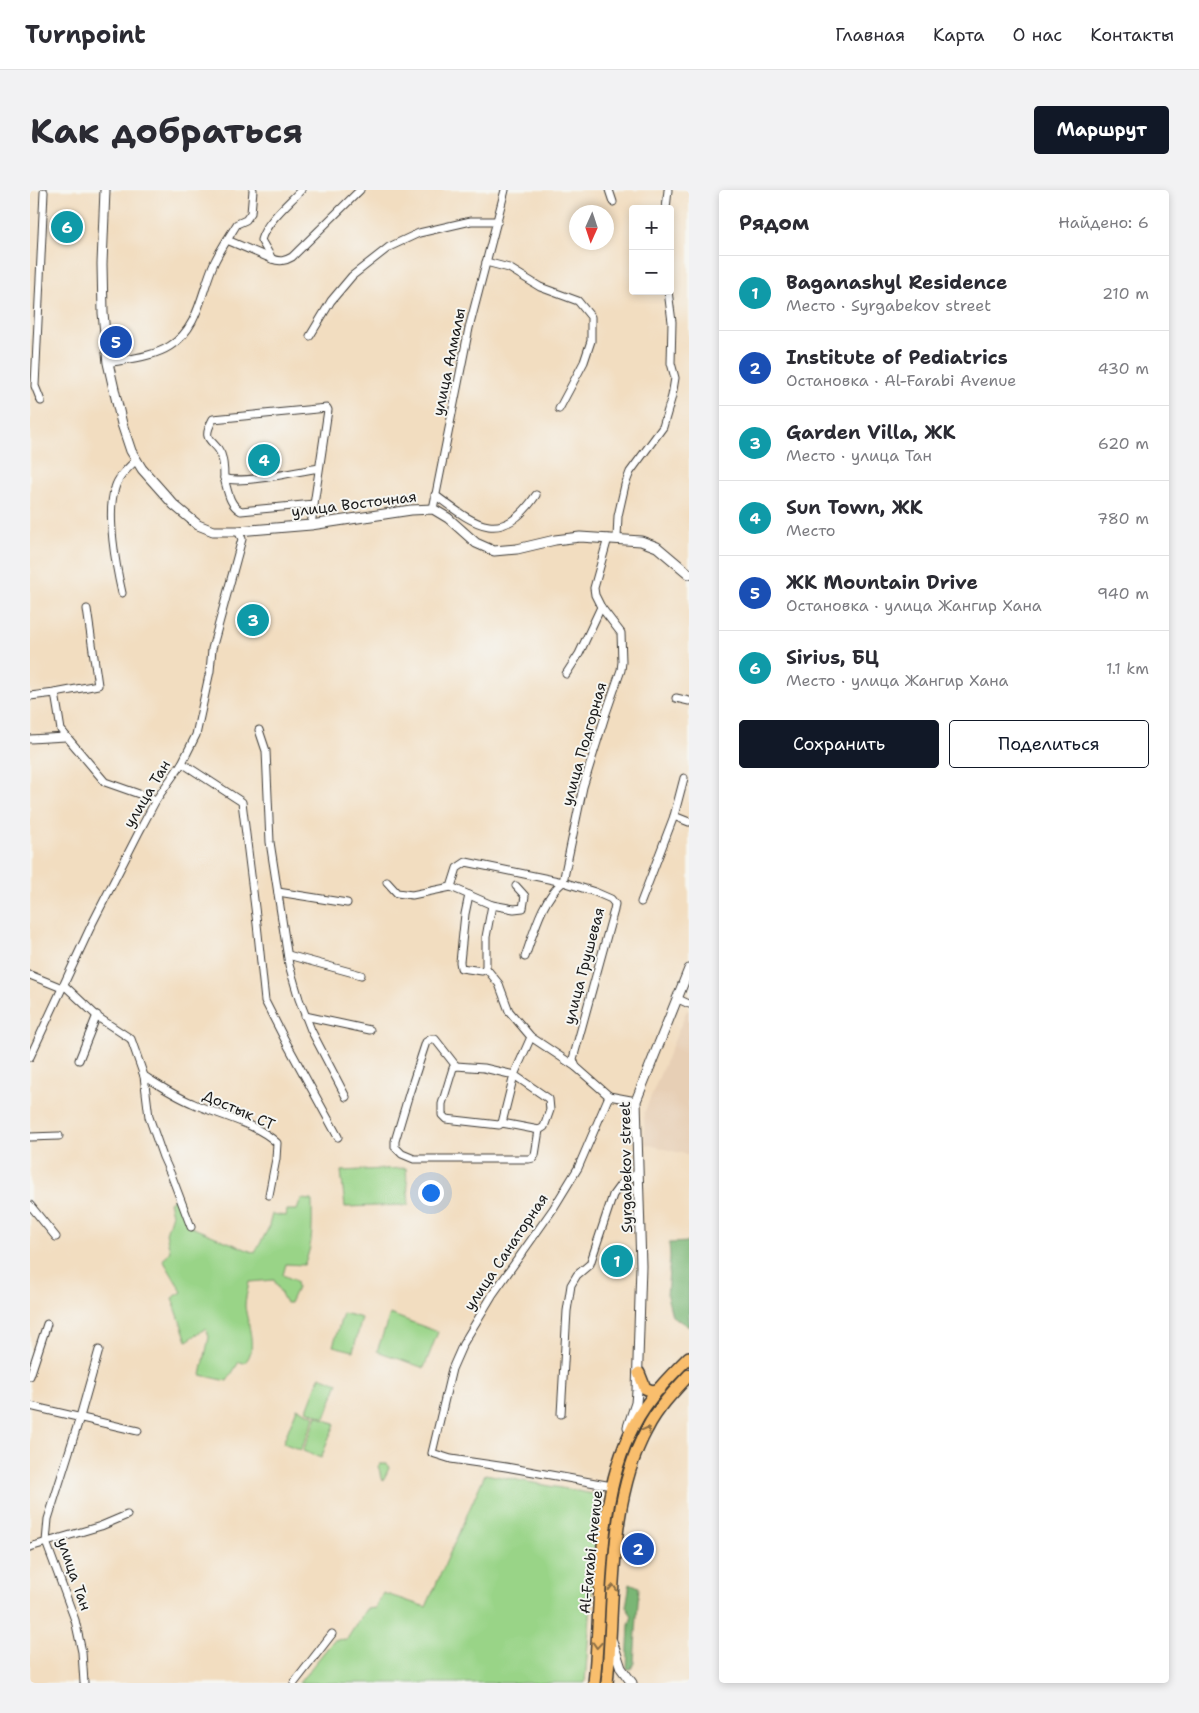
<!DOCTYPE html>
<html lang="ru">
<meta charset="utf-8">
<style>
body{margin:0;font-family:"Shantell Sans",sans-serif;background:#f2f2f3;color:#2b2b33}
.controls{position:absolute;right:15px;top:15px;display:grid;overflow:hidden;border-radius:5px;box-shadow:0 2px 8px #0003}
.controls button{width:45px;height:45px;display:grid;place-items:center;padding:0;border:0;border-bottom:1px solid #e1e1e2;background:#fff;color:#2b2b33;font:25px sans-serif}
.compass{position:absolute;left:539px;top:15px;width:45px;height:45px;border-radius:50%;background:#fff;box-shadow:0 2px 8px #0003;rotate:183deg}
.you{position:absolute;left:400px;top:1002px;width:18px;height:18px;margin:-12px;border:4px solid #fff;border-radius:50%;background:#1a73e8;box-shadow:0 0 0 8px #1a73e833}
.badge{display:grid;place-items:center;width:32px;height:32px;border-radius:50%;background:#111827;color:#fff;font-size:16px;font-weight:700}
.pin{position:absolute;translate:-50% -50%;border:2px solid #fff;box-shadow:0 1px 5px #0006}
.list{margin:0;padding:0;list-style:none}
h2{display:flex;justify-content:space-between;align-items:center;height:65px;margin:0;padding:0 20px;font-size:21px}
h2 small{font-size:16px;font-weight:400;color:#7c7c81}
.list li{display:grid;grid-template-columns:32px 1fr auto;gap:15px;align-items:center;box-sizing:border-box;height:75px;padding:0 20px;border-top:1px solid #e1e1e2}
.list b{display:block;font-size:19px;white-space:nowrap}
.list p{margin:0;font-size:16px;white-space:nowrap;color:#7c7c81}
.list em{font-size:16px;font-style:normal;color:#7c7c81}
.actions{display:flex;gap:10px;padding:15px 20px}
.actions a{flex:1;padding:11px 0;border:1px solid #111827;border-radius:5px;text-align:center;font-size:18px;color:#111827}
.actions .main{background:#111827;color:#fff}
.map{position:relative;flex:none;width:659px;height:1493px;overflow:hidden;border-radius:5px}
header{display:flex;align-items:center;gap:30px;box-sizing:border-box;height:70px;padding:0 25px;background:#fff;border-bottom:1px solid #e1e1e2}
header strong{font-size:24px}
nav{display:flex;gap:28px;margin-inline-start:auto;font-size:18px}
.intro{display:flex;align-items:center;justify-content:space-between;box-sizing:border-box;height:120px;padding:0 30px}
h1{margin:0;font-size:35px}
.button{padding:12px 22px;border-radius:5px;background:#111827;color:#fff;font-size:18px;font-weight:700}
main{display:flex;gap:30px;padding:0 30px}
aside{flex:1;background:#fff;border-radius:5px;box-shadow:0 2px 8px #0003}
.map>svg:first-child{display:block}
.built{fill:#e7cfb5}
.green{fill:#99d487;stroke:#5a7852}
.forest{fill:#7ab674;stroke:#4b6948}
.lines{fill:none;stroke-linecap:round;stroke-linejoin:round}
.minor-casing{stroke:#3c3935;stroke-width:9}
.tertiary-casing{stroke:#3c3935;stroke-width:11}
.primary-casing{stroke:#3c3935;stroke-width:14}
.minor{stroke:#fff;stroke-width:7}
.tertiary{stroke:#fff;stroke-width:9}
.primary{stroke:#f9be6d;stroke-width:11}
.oneway{stroke:#8a6d44}
.labels{text-anchor:middle;stroke-width:4;stroke-linejoin:round;paint-order:stroke}
.street-label{font-size:15px;fill:#1c1c1c;stroke:#f6f6f2}
</style>
<header>
<strong>Turnpoint</strong>
<nav><a>Главная</a><a>Карта</a><a>О нас</a><a>Контакты</a></nav>
</header>
<div class="intro"><h1>Как добраться</h1><a class="button">Маршрут</a></div>
<main>
<div class="map">
<svg width="659" height="1493" viewBox="0 0 659 1493">
<rect width="100%" height="100%" fill="#f6f6f2"/>
<filter id="ink" filterUnits="userSpaceOnUse"><feTurbulence type="fractalNoise" baseFrequency=".02" numOctaves="2"/><feDisplacementMap in="SourceGraphic" scale="10" xChannelSelector="R" yChannelSelector="G"/><feConvolveMatrix kernelMatrix="1 2 1 2 8 2 1 2 1" color-interpolation-filters="sRGB"/></filter>
<filter id="wash" filterUnits="userSpaceOnUse"><feTurbulence type="fractalNoise" baseFrequency=".0096" numOctaves="4" result="noise"/><feDisplacementMap in="SourceGraphic" scale="20" xChannelSelector="R" yChannelSelector="G"/><feGaussianBlur stdDeviation="1.12" result="paint"/><feColorMatrix in="noise" values="0 0 0 0 0 0 0 0 0 0 0 0 0 0 0 0 0 1.4 0 .05"/><feComposite in="paint" operator="in"/></filter>
<g filter="url(#wash)">
<rect width="100%" height="100%" fill="#f2ddc0"/>
<!-- built -->
<polygon class="built" points="657,820 659,821 659,965 615,954 614,923"/>
<!-- green -->
<g class="green">
<polygon points="376,978 379,1015 315,1017 311,981"/>
<path d="M148,1005L161,1037L225,1063L238,1039L242,1024L256,1026L257,1020H267L271,1009L282,1010C282,1032 284,1054 274,1075L256,1074L253,1085L266,1091L267,1098L260,1113H256L244,1090L219,1092C218,1100 215,1108 215,1116C217,1133 229,1161 214,1173L209,1172L197,1191L171,1185L179,1147L176,1138L157,1151L142,1108L152,1102L133,1070L140,1061L136,1043L142,1024L139,1012Z"/>
<polygon points="313,1123 332,1128 323,1161 303,1156"/>
<polygon points="360,1124 408,1142 394,1178 347,1161"/>
<polygon points="290,1186 308,1193 295,1228 277,1220"/>
<polygon points="267,1218 285,1226 271,1260 253,1253"/>
<polygon points="287,1226 305,1234 291,1268 273,1261"/>
<polygon points="606,1241 609,1242 595,1282 572,1493 568,1493 581,1344 593,1281"/>
<polygon points="350,1274 357,1274 359,1278 353,1291 348,1276"/>
<polygon points="455,1284 569,1305 555,1493 269,1493 304,1450 317,1449 336,1419 345,1418 353,1403 396,1417"/>
</g>
<!-- forest -->
<g class="forest">
<polygon points="659,1052 659,1137 642,1126 637,1106 640,1066 639,1053"/>
<polygon points="600,1393 609,1397 604,1473 601,1479 597,1479 599,1435 602,1426 596,1417"/>
</g>
</g>
<g filter="url(#ink)">
<g class="lines">
<!-- minor casing -->
<g class="minor-casing">
<g id="minor">
<polyline points="579,0 583,12"/>
<polyline points="636,19 638,0"/>
<path d="M197,50L242,69C250,72 255,71 262,67L330,0"/>
<path d="M242,69L231,50C236,32 258,14 271,0"/>
<polyline points="456,72 479,78 510,97 548,111 561,127 561,151 554,172 529,219"/>
<polyline points="280,146 301,111 322,86 359,57 389,43 441,31 468,31"/>
<path d="M78,173C98,169 123,167 140,156C169,138 171,102 184,73C190,60 199,47 207,34L216,30L221,23L223,0"/>
<polyline points="11,211 5,196 14,2"/>
<path d="M194,288C198,301 199,315 211,321L284,314"/>
<path d="M405,305C445,335 471,357 506,305"/>
<polyline points="403,319 439,138 475,0"/>
<path d="M281,335L298,220L297,218L183,229C170,253 184,248 191,264C194,272 194,281 194,288C209,295 270,281 289,278"/>
<polyline points="587,348 588,326 595,295 600,282 633,237 642,206 645,188 641,173 642,132 638,101"/>
<path d="M92,403C86,377 76,323 85,298C88,287 98,278 106,270"/>
<polyline points="536,484 549,464 571,417"/>
<polyline points="25,503 68,495 57,419"/>
<polyline points="0,506 25,503 31,540 75,592 126,610"/>
<polyline points="646,508 659,511"/>
<polyline points="229,540 236,561 240,652 259,775 269,809 281,840 316,907"/>
<polyline points="0,549 36,547"/>
<polyline points="152,573 212,612 227,734 235,811 257,854 308,947"/>
<polyline points="644,626 659,632"/>
<polyline points="357,692 367,703 382,705 421,697 427,678 436,672 533,692 565,702 581,709 585,714 584,720 543,869 546,877 579,906"/>
<polyline points="486,696 495,706 493,718 484,719 462,715 456,747 456,778 469,794 479,821 501,847 546,877"/>
<polyline points="421,697 462,715"/>
<polyline points="248,702 317,713"/>
<polyline points="439,705 435,724 430,772 431,778 452,781 456,778"/>
<polyline points="611,712 644,626 654,588"/>
<polyline points="258,765 331,785"/>
<path d="M495,767C504,742 512,709 533,692L553,597L576,523L591,480L592,472L591,443L571,417L565,405L564,398L578,348"/>
<polyline points="0,785 32,798"/>
<polyline points="34,795 69,828 101,849 114,886 119,927 133,967 142,987 161,1037"/>
<polyline points="648,809 659,814"/>
<polyline points="275,826 340,840"/>
<polyline points="0,867 62,734 109,642 126,610 152,573 166,545 180,481 182,459 212,349 208,341"/>
<polyline points="49,870 67,825"/>
<polyline points="426,876 405,849 401,849 396,852 379,904 365,951 365,957 372,964 384,969 499,969 503,968 505,965 509,940"/>
<polygon points="426,876 454,878 484,885 472,933 469,935 416,929 412,925 412,914 423,878"/>
<path d="M114,886C130,896 145,906 162,913C187,925 227,933 247,953L246,969L239,1005"/>
<polyline points="472,933 509,940 514,937 520,920 519,909 484,885 501,847"/>
<polyline points="0,947 29,946"/>
<polyline points="0,1015 26,1047"/>
<polyline points="0,1186 17,1134"/>
<polyline points="0,1216 108,1241"/>
<polyline points="531,1224 537,1121 541,1095 547,1085 560,1074 583,1005 591,994 608,983"/>
<polyline points="582,1296 476,1277 421,1269 402,1263 422,1179 433,1154 463,1104 523,1019 548,978 579,906 606,911"/>
<polyline points="0,1357 71,1336 97,1325"/>
<polyline points="54,1493 52,1462 45,1430 16,1352 18,1329 50,1227 69,1160"/>
<polyline points="264,1493 302,1444"/>
</g>
</g>
<!-- tertiary casing -->
<g class="tertiary-casing">
<g id="tertiary">
<polyline points="75,0 72,74 73,123 78,173 92,234 101,261 112,279 144,315 168,335 183,341 208,341 281,335 381,320 403,319 418,328 446,353 464,361 487,359 525,350 550,347 611,351 627,357 659,384"/>
<polyline points="598,1237 606,1213 607,1201 611,1076 606,911 659,779"/>
<polyline points="582,1451 591,1478 602,1493"/>
</g>
</g>
<!-- primary casing -->
<g class="primary-casing">
<g id="primary">
<polyline points="609,1183 615,1198 622,1201 630,1199"/>
<path d="M564,1493C573,1409 564,1312 604,1235C617,1209 639,1187 659,1167"/>
<path d="M577,1493C585,1412 577,1312 617,1239C627,1219 644,1201 659,1185"/>
</g>
</g>
<!-- minor -->
<use href="#minor" class="minor"/>
<!-- tertiary -->
<use href="#tertiary" class="tertiary"/>
<!-- primary -->
<use href="#primary" class="primary"/>
</g>
<!-- one-way arrows -->
<defs><path id="oneway-chevron" d="M-2-3.5L2.5 0L-2 3.5" fill="none" stroke-width="1.6" stroke-linecap="round" stroke-linejoin="round" transform="scale(1.25)"/></defs>
<g class="oneway">
<use href="#oneway-chevron" transform="translate(617 1240) rotate(-61)"/>
<use href="#oneway-chevron" transform="translate(583 1398) rotate(-87)"/>
<use href="#oneway-chevron" transform="translate(567 1455) rotate(94)"/>
</g>
</g>
<g class="labels">
<!-- street labels -->
<g class="street-label">
<text transform="translate(419 172) rotate(-78)" y="5">улица Алмалы</text>
<text transform="translate(324 314) rotate(-7)" y="5">улица Восточная</text>
<text transform="translate(554 554) rotate(-74)" y="5">улица Подгорная</text>
<text transform="translate(117 604) rotate(-59)" y="5">улица Тан</text>
<text transform="translate(554 776) rotate(-75)" y="5">улица Грушевая</text>
<text transform="translate(209 920) rotate(24)" y="5">Достык СТ</text>
<text transform="translate(596 977) rotate(-91)" y="5">Syrgabekov street</text>
<text transform="translate(476 1062) rotate(-56)" y="5">улица Санаторная</text>
<text transform="translate(561 1362) rotate(-84)" y="5">Al-Farabi Avenue</text>
<text transform="translate(44 1384) rotate(71)" y="5">улица Тан</text>
</g>
</g>
</svg>
<div class="controls">
<button>+</button>
<button>−</button>
</div>
<svg class="compass" viewBox="-18 -18 36 36"><path d="M0-13l5 13h-10z" fill="#e53935"/><path d="M0 13l5-13h-10z" fill="#7c7c81"/></svg>
<div class="you"></div>
<div class="pin badge" style="left:587px;top:1071px;background:#0f9aa8">1</div>
<div class="pin badge" style="left:608px;top:1359px;background:#1a4fb4">2</div>
<div class="pin badge" style="left:223px;top:430px;background:#0f9aa8">3</div>
<div class="pin badge" style="left:234px;top:270px;background:#0f9aa8">4</div>
<div class="pin badge" style="left:86px;top:152px;background:#1a4fb4">5</div>
<div class="pin badge" style="left:37px;top:37px;background:#0f9aa8">6</div>
</div>
<aside>
<h2>Рядом<small>Найдено: 6</small></h2>
<ul class="list">
<li><span class="badge" style="background:#0f9aa8">1</span><div><b>Baganashyl Residence</b><p>Место · Syrgabekov street</p></div><em>210 m</em></li>
<li><span class="badge" style="background:#1a4fb4">2</span><div><b>Institute of Pediatrics</b><p>Остановка · Al-Farabi Avenue</p></div><em>430 m</em></li>
<li><span class="badge" style="background:#0f9aa8">3</span><div><b>Garden Villa, ЖК</b><p>Место · улица Тан</p></div><em>620 m</em></li>
<li><span class="badge" style="background:#0f9aa8">4</span><div><b>Sun Town, ЖК</b><p>Место</p></div><em>780 m</em></li>
<li><span class="badge" style="background:#1a4fb4">5</span><div><b>ЖК Mountain Drive</b><p>Остановка · улица Жангир Хана</p></div><em>940 m</em></li>
<li><span class="badge" style="background:#0f9aa8">6</span><div><b>Sirius, БЦ</b><p>Место · улица Жангир Хана</p></div><em>1.1 km</em></li>
</ul>
<div class="actions"><a class="main">Сохранить</a><a>Поделиться</a></div>
</aside>
</main>
